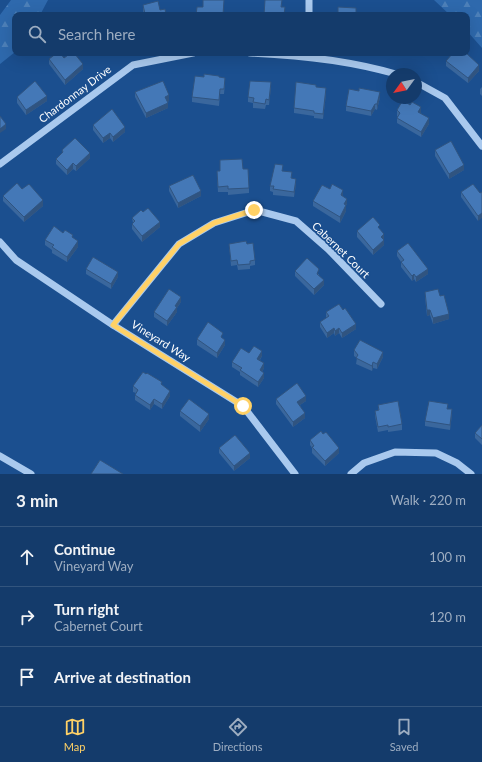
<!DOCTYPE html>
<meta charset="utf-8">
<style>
body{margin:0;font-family:Lato,sans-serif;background:#1d4271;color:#f1f3f6}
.compass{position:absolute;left:386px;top:68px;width:36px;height:36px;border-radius:50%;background:#143b6b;box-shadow:0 4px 16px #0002;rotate:237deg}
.stop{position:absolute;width:12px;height:12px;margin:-9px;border:3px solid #ffd166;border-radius:50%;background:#fff}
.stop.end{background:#ffd166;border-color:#fff;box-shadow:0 1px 4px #0008}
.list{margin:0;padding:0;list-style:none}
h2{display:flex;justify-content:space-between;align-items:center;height:52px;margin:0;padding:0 16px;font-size:17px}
h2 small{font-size:13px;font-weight:400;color:#9dadc1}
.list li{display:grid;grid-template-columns:26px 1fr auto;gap:12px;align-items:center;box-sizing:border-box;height:60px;padding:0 16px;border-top:1px solid #33557e}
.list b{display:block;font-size:15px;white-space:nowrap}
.list p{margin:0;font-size:13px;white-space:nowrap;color:#9dadc1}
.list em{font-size:13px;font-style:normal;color:#9dadc1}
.icon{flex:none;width:22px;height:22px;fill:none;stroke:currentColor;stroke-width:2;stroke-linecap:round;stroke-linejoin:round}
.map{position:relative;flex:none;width:482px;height:474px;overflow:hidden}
.search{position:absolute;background:#143b6b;box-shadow:0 4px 16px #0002;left:12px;right:12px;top:12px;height:44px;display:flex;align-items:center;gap:10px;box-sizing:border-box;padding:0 14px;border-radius:8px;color:#9dadc1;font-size:15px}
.sheet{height:232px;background:#143b6b}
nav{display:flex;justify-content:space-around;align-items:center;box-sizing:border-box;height:56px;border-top:1px solid #33557e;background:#143b6b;font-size:11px;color:#9dadc1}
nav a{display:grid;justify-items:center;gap:2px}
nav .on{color:#ffd166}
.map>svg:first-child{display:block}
.forest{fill:url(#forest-firs)}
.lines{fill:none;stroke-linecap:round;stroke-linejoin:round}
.minor{stroke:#a9c9ee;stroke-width:7}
.wall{fill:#3a679d}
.shaded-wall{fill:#305480}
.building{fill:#4478b7;stroke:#305480}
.route{stroke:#ffd166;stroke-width:5}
.labels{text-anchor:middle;stroke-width:3.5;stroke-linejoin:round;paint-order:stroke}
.street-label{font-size:11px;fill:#fff;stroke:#1b4f8f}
</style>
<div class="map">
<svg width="482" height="474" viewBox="0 0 482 474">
<defs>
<pattern id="forest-firs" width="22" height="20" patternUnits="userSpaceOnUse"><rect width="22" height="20" fill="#2e69ad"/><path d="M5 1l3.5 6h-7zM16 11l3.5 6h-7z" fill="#4d80b9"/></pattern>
</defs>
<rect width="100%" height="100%" fill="#1b4f8f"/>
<!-- forest -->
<g class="forest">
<polygon points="11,0 48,0 40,15 15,15 15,52 0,64 0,15"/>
<polygon points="434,0 482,0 482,48 467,31 467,15 450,15"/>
</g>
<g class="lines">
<!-- minor -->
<g class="minor">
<polyline points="309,15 309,0"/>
<path d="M250,53C299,55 348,60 396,74"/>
<polyline points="416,82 445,98 482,146"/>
<polyline points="0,164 133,65 193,53"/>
<polyline points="0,242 16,260 113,325 243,406 295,474"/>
<polyline points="113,325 179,244 214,223 255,210 296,221 328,249 381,304"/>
<polyline points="0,456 31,474"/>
<polyline points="351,474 364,463 395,452 436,453 457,463 471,474"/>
</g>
</g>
<!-- wall -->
<g class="wall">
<polygon points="143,5 160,10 144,14 143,11"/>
<polygon points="64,58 83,69 65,85 49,64 49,59"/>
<polygon points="446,61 479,71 468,83 446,66"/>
<polygon points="204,77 219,77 225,83 224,94 220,94 219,106 192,102 192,97"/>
<polygon points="271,87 269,105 266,105 265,109 253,108 253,103 248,102 248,97"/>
<polygon points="316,87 326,94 323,119 314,118 314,116 294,113 294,108"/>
<polygon points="482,87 482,96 480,94 480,89"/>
<polygon points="135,92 169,101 167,102 168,108 146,118 135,97"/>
<polygon points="17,97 47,101 26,115 17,103"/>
<polygon points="380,97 377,110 375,109 371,116 346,111 346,106"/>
<polygon points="397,110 421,113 420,113 429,124 421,137 397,123 397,118 398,116 397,116"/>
<polygon points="93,125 125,132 113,142 110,138 103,143 93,130"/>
<polygon points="62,150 90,158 76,171 73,169 67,175 56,164 56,159 62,154"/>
<polygon points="435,150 464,170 449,179 435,156"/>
<polygon points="220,160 243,169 249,188 249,193 228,195 228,192 218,192 217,176 220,171"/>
<polygon points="283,171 292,178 296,184 294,197 273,195 273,192 270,191 270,186"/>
<polygon points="169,186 201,196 178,208 169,191"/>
<polygon points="22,189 43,206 24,222 3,201 3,196"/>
<polygon points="330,189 343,196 343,197 347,204 346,205 346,211 340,223 313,206 313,201"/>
<polygon points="461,192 480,193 478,221 461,197"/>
<polygon points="143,212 160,227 142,242 132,229 132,224 133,223 132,218"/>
<polygon points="380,229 384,239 384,245 373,255 357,237 357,231"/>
<polygon points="63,233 73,238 78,247 67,262 52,253 52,250 45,245 45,240"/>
<polygon points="229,244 247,244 255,260 255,265 250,266 250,269 238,270 237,265 231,266"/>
<polygon points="397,251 428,274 416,282 414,279 412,281 401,267 401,262 397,256"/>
<polygon points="86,269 118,277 111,289 86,274"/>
<polygon points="295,271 319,274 319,275 324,285 314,295 295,276"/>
<polygon points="425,292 440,296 449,319 433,324 430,315 427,316 425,297"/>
<polygon points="181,302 177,308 177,312 167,326 154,317 154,312"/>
<polygon points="326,312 356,329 342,338 339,333 335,336 334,333 327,338 320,327 320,322 326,318"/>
<polygon points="197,339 223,339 225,345 217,358 197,345"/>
<polygon points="354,350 383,357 377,369 373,368 372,371 356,364 357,358 354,356"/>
<polygon points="249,353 262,356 260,360 264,368 262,372 264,378 258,387 240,375 240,372 232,367 232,362"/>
<polygon points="162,385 170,396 162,409 154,404 150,410 135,400 135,395 136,393 133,392 133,386"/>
<polygon points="276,399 306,401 300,405 305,418 293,427 276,404"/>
<polygon points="378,405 402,424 402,430 388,432 388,430 378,432 375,416 375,411 378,410"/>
<polygon points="448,409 452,414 450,430 425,426 425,421"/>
<polygon points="180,411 209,419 200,432 180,416"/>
<polygon points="482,425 482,445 475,438 475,433"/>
<polygon points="310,440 339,453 325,466 312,453 312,448 310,445"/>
<polygon points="219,448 250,458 234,471 219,453"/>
</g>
<!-- shaded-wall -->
<g class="shaded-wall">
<polygon points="83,64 83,69 65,85 65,80"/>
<polygon points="479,65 479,71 468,83 468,78"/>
<polygon points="271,82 271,87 269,105 269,100"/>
<polygon points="326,88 326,94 323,119 323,114"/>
<polygon points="380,92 380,97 377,110 377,104"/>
<polygon points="169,95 169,101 165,102 165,97"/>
<polygon points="47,96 47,101 26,115 26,110"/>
<polygon points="168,103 168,108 146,118 146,113"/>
<polygon points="375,104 375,109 371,116 371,111"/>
<polygon points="421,107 421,113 418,117 418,112"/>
<polygon points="429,118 429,124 421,137 421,132"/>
<polygon points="6,124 6,129 0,133 0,137 0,129"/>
<polygon points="125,127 125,132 113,142 113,137"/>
<polygon points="110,133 110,138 103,143 103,138"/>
<polygon points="90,153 90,158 76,171 76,166"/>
<polygon points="73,163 73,169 67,175 67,170"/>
<polygon points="464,165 464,170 449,179 449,174"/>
<polygon points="296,179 296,184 294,197 294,192"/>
<polygon points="343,190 343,196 341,201 341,195"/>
<polygon points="201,191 201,196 178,208 178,203"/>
<polygon points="347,199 347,204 344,209 344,204"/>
<polygon points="43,200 43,206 24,222 24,217"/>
<polygon points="346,205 346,211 340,223 340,217"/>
<polygon points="482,213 482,218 478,221 478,216"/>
<polygon points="160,222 160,227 142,242 142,236"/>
<polygon points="384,234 384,239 381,242 381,237"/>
<polygon points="384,240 384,245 373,255 373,250"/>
<polygon points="78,241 78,247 67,262 67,257"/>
<polygon points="428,269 428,274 416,282 416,277"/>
<polygon points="118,272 118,277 111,289 111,284"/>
<polygon points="414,274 414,279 412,281 412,276"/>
<polygon points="324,280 324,285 314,295 314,289"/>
<polygon points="181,297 181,302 177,308 177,312 167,326 167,321 175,306"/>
<polygon points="427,310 430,310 430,315 427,316"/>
<polygon points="449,314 449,319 433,324 433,318"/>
<polygon points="356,324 356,329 342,338 342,333"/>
<polygon points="334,328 334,333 327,338 327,333"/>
<polygon points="339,328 339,333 335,336 335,331"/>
<polygon points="225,340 225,345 217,358 217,353"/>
<polygon points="262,351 262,356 257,364 257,359"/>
<polygon points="383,352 383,357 377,369 377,364"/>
<polygon points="373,362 373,368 372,371 372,366"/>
<polygon points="264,363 264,368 260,376 260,370"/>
<polygon points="264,373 264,378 258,387 258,382"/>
<polygon points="170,391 170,396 162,409 162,404"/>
<polygon points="306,396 306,401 297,407 297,402"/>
<polygon points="154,399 154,404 150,410 150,405"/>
<polygon points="452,409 452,414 450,430 450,425"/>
<polygon points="305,413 305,418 293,427 293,422"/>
<polygon points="209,414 209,419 200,432 200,426"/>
<polygon points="339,448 339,453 325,466 325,461"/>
<polygon points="250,453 250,458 234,471 234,466"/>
</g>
<!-- building -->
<g class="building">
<polygon points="203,0 224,0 223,15 196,15 197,7 203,7"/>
<polygon points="265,0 282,0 281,7 285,7 284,15 264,15"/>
<polygon points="158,1 160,10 165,9 166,15 142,15 145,14 143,5"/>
<polygon points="338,7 356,8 356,15 338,15"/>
<polygon points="113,13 115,15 110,15"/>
<polygon points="57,53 60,53 64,58 71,53 74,53 83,64 65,80 49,59"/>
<polygon points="453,53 466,53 479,65 468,78 446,61"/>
<polygon points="204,74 219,76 219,77 225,78 224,89 220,89 219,100 192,97 195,76 204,77"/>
<polygon points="35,81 47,96 26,110 17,97"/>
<polygon points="163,81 169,95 165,97 168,103 146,113 135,92"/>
<polygon points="250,81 271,82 269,100 266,99 265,104 253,102 254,98 248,97"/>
<polygon points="296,82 316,85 316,87 326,88 323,114 314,113 314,111 294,108"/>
<polygon points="359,88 380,92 377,104 375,104 371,111 346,106 349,89 359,91"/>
<polygon points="403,100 410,105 412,102 421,107 418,112 429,118 421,132 397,118 400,113 397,110"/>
<polygon points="112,109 125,127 113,137 110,133 103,138 93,125"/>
<polygon points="0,116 6,124 0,129"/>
<polygon points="75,138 90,153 76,166 73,163 67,170 56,159 63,152 62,150"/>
<polygon points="451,141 464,165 449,174 435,150"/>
<polygon points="242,159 243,169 248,169 249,188 228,189 228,186 218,187 217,171 220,171 220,160"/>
<polygon points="275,164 283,165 282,171 292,172 291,178 296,179 294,192 273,189 274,186 270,186"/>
<polygon points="193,175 201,191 178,203 169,186"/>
<polygon points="17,183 22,189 29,184 43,200 24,217 3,196"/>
<polygon points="332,184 343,190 341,195 347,199 344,204 346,205 340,217 313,201 322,185 330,189"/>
<polygon points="473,184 480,193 482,192 482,213 478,216 461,192"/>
<polygon points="148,208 160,222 142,236 132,224 135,221 132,218 141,210 143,212"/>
<polygon points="373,217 380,225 378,227 384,234 381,237 384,240 373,250 357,231"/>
<polygon points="54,226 63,233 65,230 73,235 72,237 78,241 67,257 52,247 54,245 45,240"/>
<polygon points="246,241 247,244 253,243 255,260 250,261 250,264 238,265 237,260 231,261 229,244"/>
<polygon points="408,243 428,269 416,277 414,274 412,276 401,262 404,260 397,251"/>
<polygon points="93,257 118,272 111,284 86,269"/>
<polygon points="307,258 319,269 317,274 324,280 314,289 295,271"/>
<polygon points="169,289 181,297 175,306 177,307 167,321 154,312"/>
<polygon points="438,289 440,296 444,295 449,314 433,318 430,310 427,310 425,292"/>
<polygon points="339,304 343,310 345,308 356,324 342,333 339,328 335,331 334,328 327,333 320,322 329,316 326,312"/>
<polygon points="208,322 223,333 221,337 225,340 217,353 197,339"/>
<polygon points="360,340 383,352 377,364 373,362 372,366 356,358 358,355 354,350"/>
<polygon points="254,346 262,351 257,359 264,363 260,370 264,373 258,382 240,370 242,368 232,362 241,348 249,353"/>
<polygon points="143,372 146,374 147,373 162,382 161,384 170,391 162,404 154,399 150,405 135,395 138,390 133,386"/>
<polygon points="297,383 306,396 297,402 305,413 293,422 276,399"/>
<polygon points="189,399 209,414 200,426 180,411"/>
<polygon points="398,401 402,424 388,427 388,425 378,427 375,411 379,410 378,405"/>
<polygon points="429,401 448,404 447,409 452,409 450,425 425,421"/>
<polygon points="482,425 482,439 475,433"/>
<polygon points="321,431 323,434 326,432 339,448 325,461 312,447 314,446 310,440"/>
<polygon points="235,435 250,453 234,466 219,448"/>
<polygon points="100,460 123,474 91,474"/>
</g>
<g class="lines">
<!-- route -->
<polyline class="route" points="243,406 113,325 179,244 214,223 254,210"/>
</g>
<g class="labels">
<!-- street labels -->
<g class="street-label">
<text transform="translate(75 94) rotate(-37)" y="4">Chardonnay Drive</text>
<text transform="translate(341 250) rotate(44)" y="4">Cabernet Court</text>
<text transform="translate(161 341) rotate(32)" y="4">Vineyard Way</text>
</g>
</g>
</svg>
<svg class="compass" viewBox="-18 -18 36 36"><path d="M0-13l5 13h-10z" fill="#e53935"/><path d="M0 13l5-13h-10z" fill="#9dadc1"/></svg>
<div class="stop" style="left:243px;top:406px"></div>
<div class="stop end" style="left:254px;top:210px"></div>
<div class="search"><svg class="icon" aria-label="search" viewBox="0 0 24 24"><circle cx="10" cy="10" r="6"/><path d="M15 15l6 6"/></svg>Search here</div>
</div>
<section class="sheet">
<h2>3 min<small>Walk · 220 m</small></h2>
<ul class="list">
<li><svg class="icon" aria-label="ahead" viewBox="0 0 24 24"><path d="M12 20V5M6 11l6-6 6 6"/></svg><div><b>Continue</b><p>Vineyard Way</p></div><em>100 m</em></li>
<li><svg class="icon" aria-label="right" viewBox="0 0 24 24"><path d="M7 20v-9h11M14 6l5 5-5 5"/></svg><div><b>Turn right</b><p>Cabernet Court</p></div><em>120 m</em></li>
<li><svg class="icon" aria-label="arrive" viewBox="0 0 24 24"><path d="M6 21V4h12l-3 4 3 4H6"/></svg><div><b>Arrive at destination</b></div></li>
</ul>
</section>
<nav>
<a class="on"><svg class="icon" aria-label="map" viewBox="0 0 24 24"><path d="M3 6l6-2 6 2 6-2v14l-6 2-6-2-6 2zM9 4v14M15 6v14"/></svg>Map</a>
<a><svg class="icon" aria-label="directions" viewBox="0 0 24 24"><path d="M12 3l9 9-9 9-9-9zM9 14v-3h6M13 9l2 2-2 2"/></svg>Directions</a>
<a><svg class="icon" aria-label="saved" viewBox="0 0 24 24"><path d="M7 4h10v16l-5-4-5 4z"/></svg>Saved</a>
</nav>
